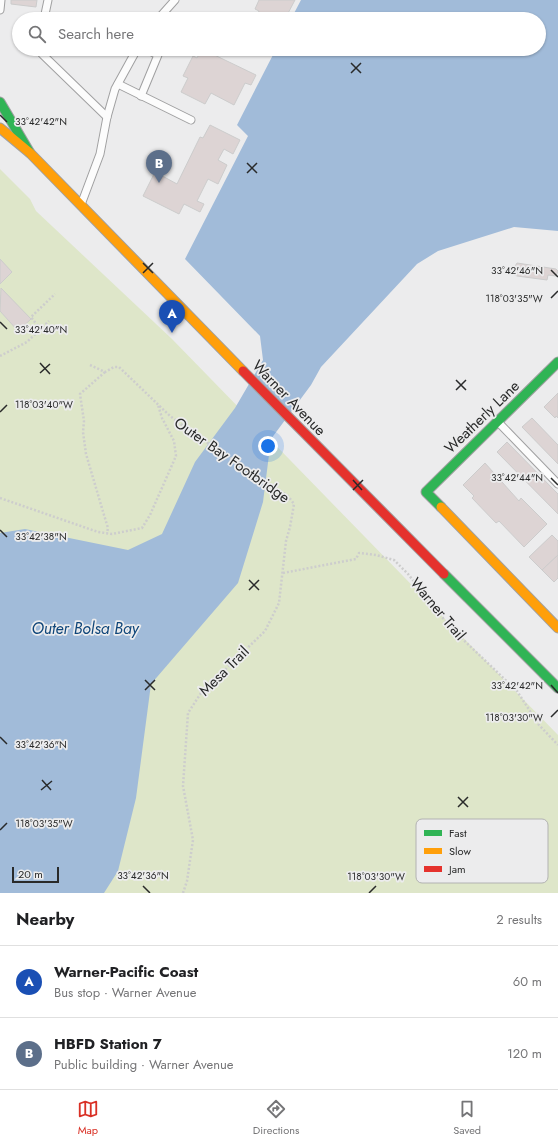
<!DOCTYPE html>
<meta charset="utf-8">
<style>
body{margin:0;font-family:Jost,sans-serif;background:#f2f2f2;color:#202124}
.scale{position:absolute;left:12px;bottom:10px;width:47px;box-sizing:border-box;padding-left:4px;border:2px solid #292a2a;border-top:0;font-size:11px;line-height:14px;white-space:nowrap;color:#292a2a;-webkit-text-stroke:3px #ececed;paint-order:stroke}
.you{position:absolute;left:268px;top:446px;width:14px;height:14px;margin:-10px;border:3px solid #fff;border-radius:50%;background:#1a73e8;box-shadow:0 0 0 6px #1a73e833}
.badge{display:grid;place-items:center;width:26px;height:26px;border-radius:50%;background:#d93025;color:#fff;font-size:13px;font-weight:700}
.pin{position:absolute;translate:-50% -33px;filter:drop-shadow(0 1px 2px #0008)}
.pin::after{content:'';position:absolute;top:21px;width:14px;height:12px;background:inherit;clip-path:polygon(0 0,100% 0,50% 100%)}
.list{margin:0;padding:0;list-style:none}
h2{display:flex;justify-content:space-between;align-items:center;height:52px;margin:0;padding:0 16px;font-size:17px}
h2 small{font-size:13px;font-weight:400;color:#757577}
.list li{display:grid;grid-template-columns:26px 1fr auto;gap:12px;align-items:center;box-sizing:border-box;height:72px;padding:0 16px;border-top:1px solid #e0e0e0}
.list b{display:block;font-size:15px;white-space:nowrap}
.list p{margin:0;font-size:13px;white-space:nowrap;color:#757577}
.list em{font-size:13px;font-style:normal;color:#757577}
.icon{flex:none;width:22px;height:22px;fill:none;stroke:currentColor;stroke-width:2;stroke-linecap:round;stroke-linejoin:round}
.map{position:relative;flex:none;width:558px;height:893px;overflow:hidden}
.search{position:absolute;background:#fff;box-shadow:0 1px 3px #0004;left:12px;right:12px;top:12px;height:44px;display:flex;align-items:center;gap:10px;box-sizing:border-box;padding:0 14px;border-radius:22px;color:#757577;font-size:15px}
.sheet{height:196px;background:#fff}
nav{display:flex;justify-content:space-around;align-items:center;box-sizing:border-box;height:56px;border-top:1px solid #e0e0e0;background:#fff;font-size:11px;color:#757577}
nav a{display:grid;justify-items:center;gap:2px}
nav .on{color:#d93025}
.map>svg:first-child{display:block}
.green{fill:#dee6c9}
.water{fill:#a1bbd9}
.building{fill:#ddd4d4;stroke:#ccc}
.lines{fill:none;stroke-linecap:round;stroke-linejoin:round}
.lane-casing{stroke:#a0a0a1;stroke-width:9}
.fast-casing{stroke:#a0a0a1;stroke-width:11}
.slow-casing{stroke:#a0a0a1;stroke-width:11}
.jam-casing{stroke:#a0a0a1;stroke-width:11}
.path{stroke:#cdcdcd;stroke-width:2.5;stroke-dasharray:2 2;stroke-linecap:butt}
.lane{stroke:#fcfcfc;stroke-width:7}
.fast{stroke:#30b455;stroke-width:9}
.slow{stroke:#ff9f0a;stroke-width:9}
.jam{stroke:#e5322d;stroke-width:9}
.ticks{fill:none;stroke:#292a2a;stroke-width:1.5}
.labels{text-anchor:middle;stroke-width:3.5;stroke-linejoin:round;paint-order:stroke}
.street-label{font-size:15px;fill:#292a2a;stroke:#ececed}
.water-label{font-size:16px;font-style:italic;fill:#0e4579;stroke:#ececed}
.key{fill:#ececed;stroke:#b2b2b2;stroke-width:1}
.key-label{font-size:11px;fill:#292a2a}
.ticks-label{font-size:10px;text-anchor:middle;fill:#292a2a;stroke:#ececed;stroke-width:3.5;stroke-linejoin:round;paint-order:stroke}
</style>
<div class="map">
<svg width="558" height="893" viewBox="0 0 558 893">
<rect width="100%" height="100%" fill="#ececed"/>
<!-- green -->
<polygon class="green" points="0,169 30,199 36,211 172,339 558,735 558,893 0,893"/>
<!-- water -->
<polygon class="water" points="301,0 558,0 558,231 514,227 438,251 417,264 321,367 311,385 271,439 263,502 238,583 151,684 136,798 118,871 104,893 0,893 0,533 25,529 128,550 162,534 195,462 235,408 263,360 260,336 185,259 248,136 237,125 276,49 539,49 539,19 291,19"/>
<!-- building -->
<g class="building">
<polygon points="11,0 37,0 36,7 11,4"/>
<polygon points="259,0 295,0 285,19 256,19 259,11 255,9"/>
<polygon points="202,49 256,75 251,85 245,83 234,105 211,93 205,104 181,92 188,78 183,76 193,56 197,58"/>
<polygon points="210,125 240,140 233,154 224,149 218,160 227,165 218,184 208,179 197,201 204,204 200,212 184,204 179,214 143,196 155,172 177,184 200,137 203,138"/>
<polygon points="0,259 12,272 0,284"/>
<polygon points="517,263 556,269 558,271 556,276 548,275 547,280 517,276 511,273"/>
<polygon points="1,288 31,319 18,331 0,311"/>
<polygon points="558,393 558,418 556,416 555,418 544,407"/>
<polygon points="532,418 558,445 558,464 522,427"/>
<polygon points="507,442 558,494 558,514 497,452"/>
<polygon points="485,463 519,501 521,498 547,524 524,547 499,521 496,523 472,498 474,496 463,485"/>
<polygon points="552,535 558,541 558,555 542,570 529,557"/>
<polygon points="558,555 558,578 554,582 542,570"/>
</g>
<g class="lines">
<!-- lane casing -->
<g class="lane-casing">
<g id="lane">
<polyline points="0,10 1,0"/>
<polyline points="44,19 48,0"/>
<polyline points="158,19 175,0"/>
<polyline points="41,49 42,54 107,117"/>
<polyline points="118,84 191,120"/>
<polyline points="141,96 158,55 146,49"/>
<polyline points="82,202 100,154 107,117 115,89 137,49"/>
<polyline points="499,423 558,484"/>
</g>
</g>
<!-- fast casing -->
<g class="fast-casing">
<g id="fast">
<polyline points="0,102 30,153"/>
<polyline points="441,507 426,492 558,362"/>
<polyline points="444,574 558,688"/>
</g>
</g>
<!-- slow casing -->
<g class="slow-casing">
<g id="slow">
<polyline points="0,128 30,153 243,371"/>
<polyline points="441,507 558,628"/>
</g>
</g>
<!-- jam casing -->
<g class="jam-casing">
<polyline id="jam" points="243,371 444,574"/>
</g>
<!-- path -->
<g class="path">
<polyline points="40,329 31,317 55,294"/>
<polyline points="0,356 27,342 49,321"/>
<polyline points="90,365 105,372 114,367 119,367 170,416 194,434 288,496 294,504 290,527 286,541 279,603 265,631 201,693 188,713 183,786 193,840 187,881 183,893"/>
<polyline points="105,372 80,394 84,421 83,432 86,454 104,515 108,528 107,533"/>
<polyline points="0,498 98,532 112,534 142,528 150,515 176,456 174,441 162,418 158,405"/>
<polyline points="283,573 356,559 359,553 376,555 394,560 408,574 450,627 517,691 539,725 558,745"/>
</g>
<!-- lane -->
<use href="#lane" class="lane"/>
<!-- fast -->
<use href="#fast" class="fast"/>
<!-- slow -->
<use href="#slow" class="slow"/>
<!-- jam -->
<use href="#jam" class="jam"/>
</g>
<!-- ticks -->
<path class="ticks" d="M351,63L361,73M351,73L361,63M0,115L7,122M247,163L257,173M247,173L257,163M143,263L153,273M551,270L558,277M143,273L153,263M551,298L558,291M0,322L7,329M40,363L50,374M40,373L50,364M456,380L466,390M456,390L466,380M0,412L7,405M551,478L558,485M353,480L362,490M353,490L363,480M0,530L7,537M249,580L259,590M249,590L259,580M145,680L155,690M551,685L558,693M145,690L155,680M551,717L558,710M0,737L7,744M42,780L51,790M41,790L52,781M458,797L468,807M458,807L468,797M0,830L7,823M143,886L150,893M369,893L376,886"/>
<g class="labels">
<!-- street labels -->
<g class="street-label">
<text transform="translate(289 398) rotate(46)" y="5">Warner Avenue</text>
<text transform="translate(482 417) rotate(-44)" y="5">Weatherly Lane</text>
<text transform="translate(232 460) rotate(35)" y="5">Outer Bay Footbridge</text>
<text transform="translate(438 609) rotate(50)" y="5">Warner Trail</text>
<text transform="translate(224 671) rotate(-45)" y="5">Mesa Trail</text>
</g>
<!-- water labels -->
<g class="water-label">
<text x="85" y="634">Outer Bolsa Bay</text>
</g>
</g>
<!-- legend -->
<rect x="416" y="819" width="132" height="64" rx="6" class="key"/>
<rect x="424" y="830" width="18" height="6" fill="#30b455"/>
<rect x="424" y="848" width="18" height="6" fill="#ff9f0a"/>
<rect x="424" y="866" width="18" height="6" fill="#e5322d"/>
<g class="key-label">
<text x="449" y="837">Fast</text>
<text x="449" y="855">Slow</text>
<text x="449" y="873">Jam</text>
</g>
<g class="ticks-label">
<text x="41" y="125">33°42'42"N</text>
<text x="517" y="274">33°42'46"N</text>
<text x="514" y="302">118°03'35"W</text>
<text x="41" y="333">33°42'40"N</text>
<text x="44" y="408">118°03'40"W</text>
<text x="517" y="481">33°42'44"N</text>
<text x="41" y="540">33°42'38"N</text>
<text x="517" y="689">33°42'42"N</text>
<text x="514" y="721">118°03'30"W</text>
<text x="41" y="748">33°42'36"N</text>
<text x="44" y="827">118°03'35"W</text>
<text x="143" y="879">33°42'36"N</text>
<text x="376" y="880">118°03'30"W</text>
</g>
</svg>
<div class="scale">20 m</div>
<div class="you"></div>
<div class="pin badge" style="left:172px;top:333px;background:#1a4fb4">A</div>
<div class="pin badge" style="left:159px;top:183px;background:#5c6f8a">B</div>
<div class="search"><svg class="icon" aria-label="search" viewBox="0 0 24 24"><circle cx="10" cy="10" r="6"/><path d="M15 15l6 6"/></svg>Search here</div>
</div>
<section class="sheet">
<h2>Nearby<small>2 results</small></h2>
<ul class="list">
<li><span class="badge" style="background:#1a4fb4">A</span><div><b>Warner-Pacific Coast</b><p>Bus stop · Warner Avenue</p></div><em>60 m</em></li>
<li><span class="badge" style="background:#5c6f8a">B</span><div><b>HBFD Station 7</b><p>Public building · Warner Avenue</p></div><em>120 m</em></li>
</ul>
</section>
<nav>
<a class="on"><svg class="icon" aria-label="map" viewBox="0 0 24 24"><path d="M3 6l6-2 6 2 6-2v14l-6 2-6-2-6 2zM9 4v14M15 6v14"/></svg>Map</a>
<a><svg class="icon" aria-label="directions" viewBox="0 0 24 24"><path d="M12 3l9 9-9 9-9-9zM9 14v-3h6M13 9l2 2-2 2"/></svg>Directions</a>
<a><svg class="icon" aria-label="saved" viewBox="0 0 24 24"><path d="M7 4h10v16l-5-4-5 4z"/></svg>Saved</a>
</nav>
